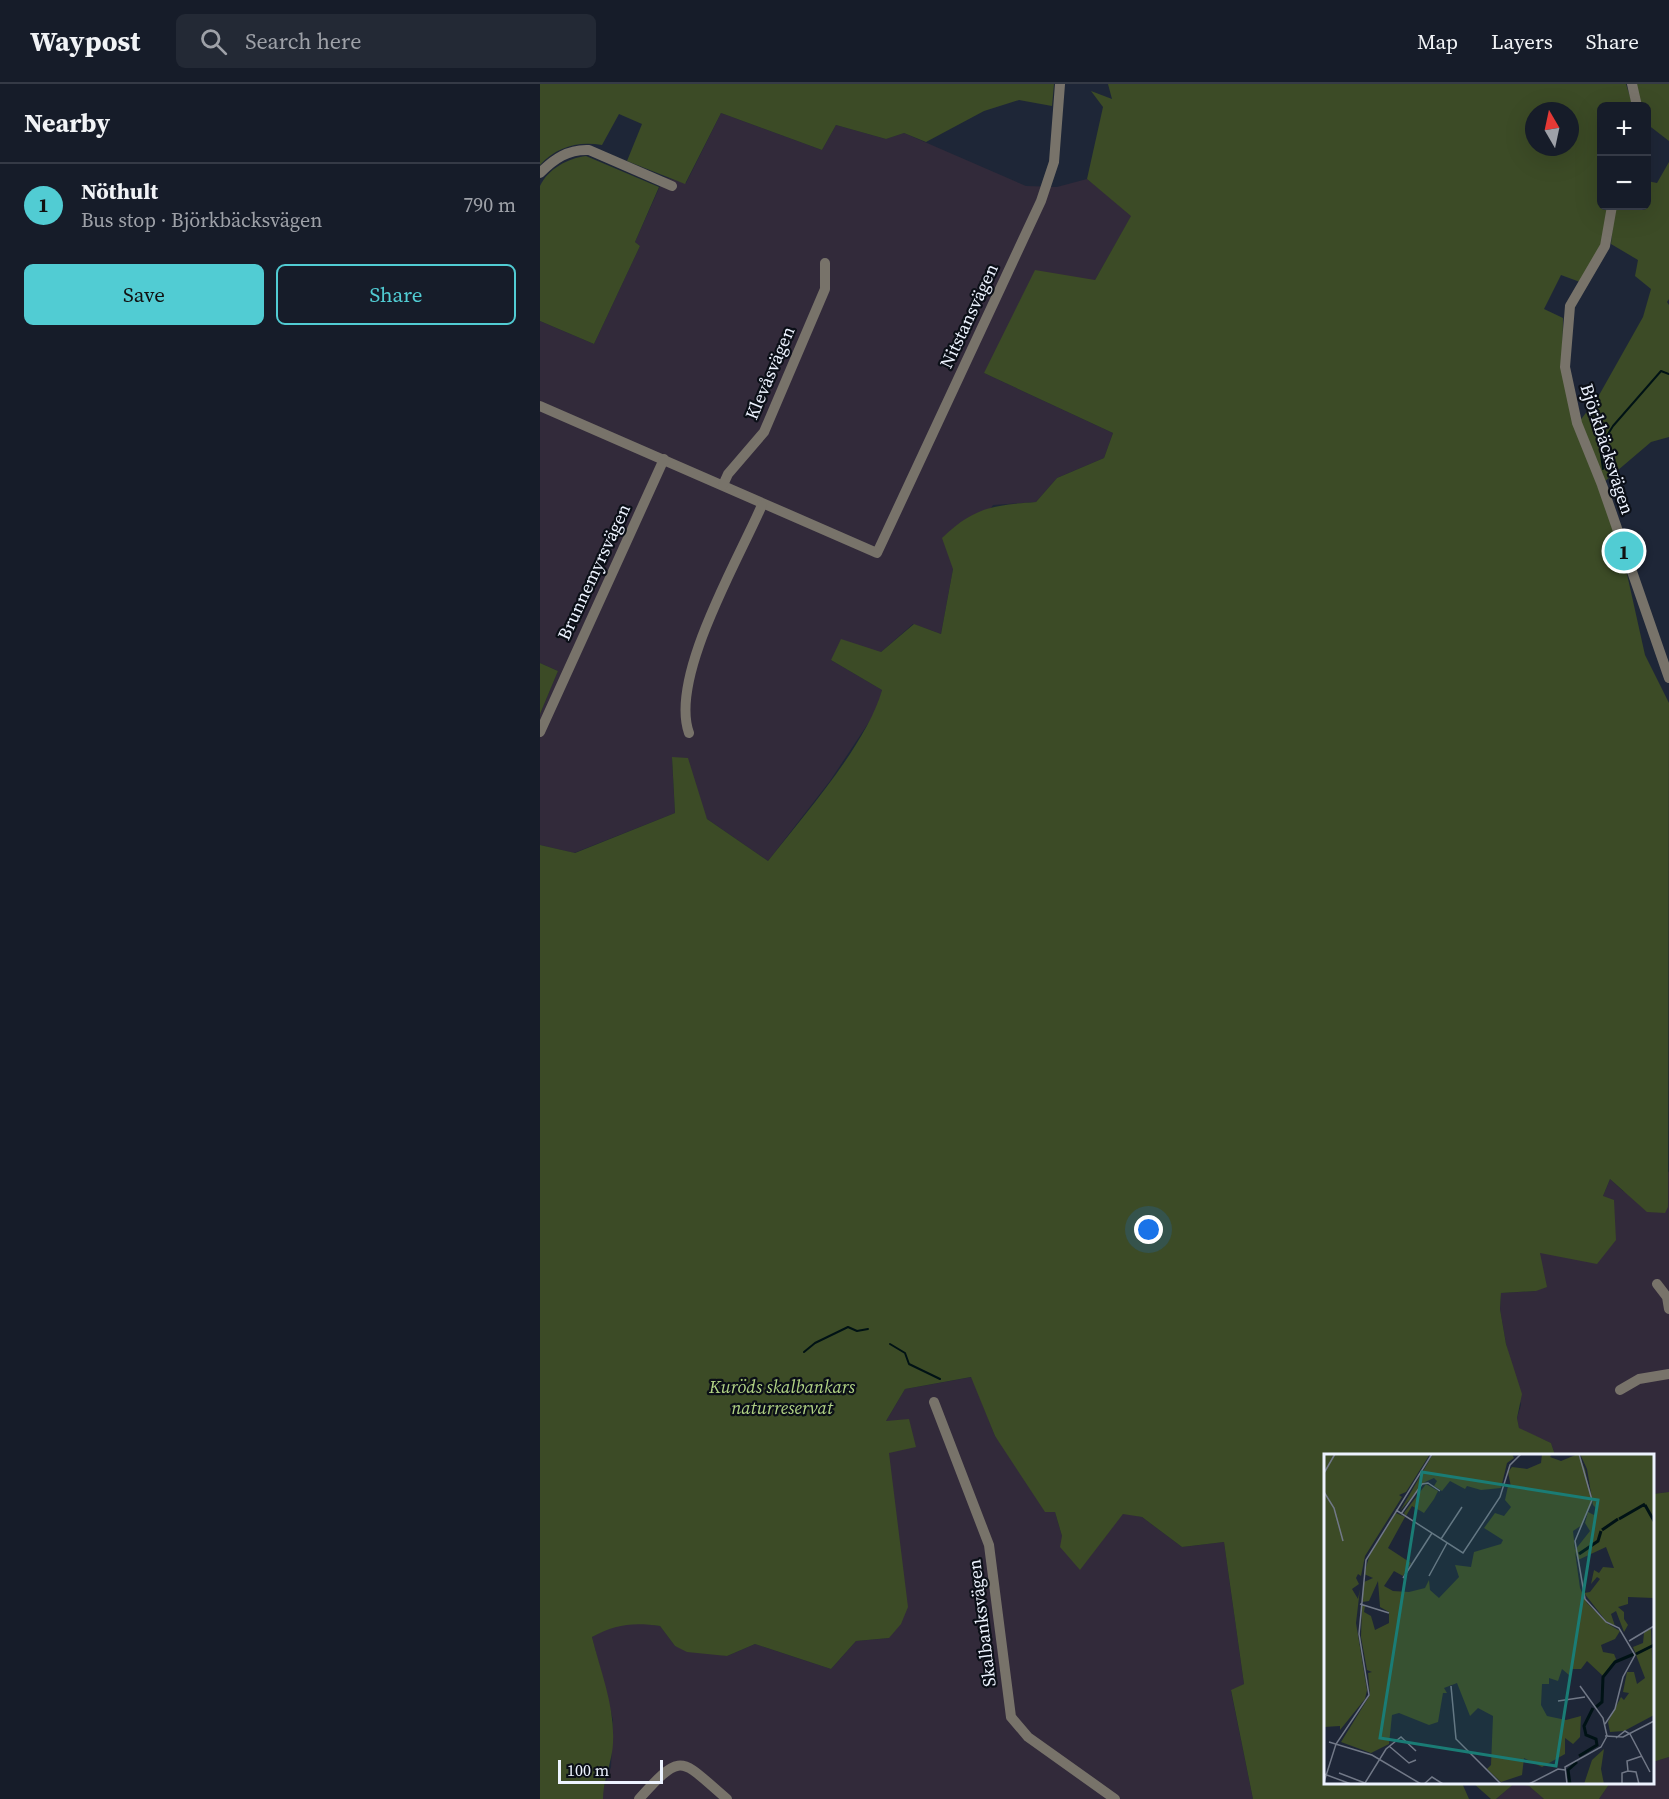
<!DOCTYPE html>
<meta charset="utf-8">
<style>
body{margin:0;font-family:"Source Serif 4",serif;background:#232935;color:#f1f3f6}
.controls{position:absolute;right:18px;top:18px;display:grid;overflow:hidden;border-radius:9px;box-shadow:0 6px 24px #0002}
.controls button{width:54px;height:54px;display:grid;place-items:center;padding:0;border:0;border-bottom:2px solid #353a46;background:#161c29;color:#f1f3f6;font:30px sans-serif}
.compass{position:absolute;left:985px;top:18px;width:54px;height:54px;border-radius:50%;background:#161c29;box-shadow:0 6px 24px #0002;rotate:351deg}
.scale{position:absolute;left:18px;bottom:15px;width:105px;box-sizing:border-box;padding-left:6px;border:3px solid #edf3ff;border-top:0;font-size:16px;line-height:21px;white-space:nowrap;color:#edf3ff;-webkit-text-stroke:4px #0b0f17;paint-order:stroke}
.you{position:absolute;left:609px;top:1146px;width:21px;height:21px;margin:-15px;border:4px solid #fff;border-radius:50%;background:#1a73e8;box-shadow:0 0 0 9px #1a73e833}
.badge{display:grid;place-items:center;width:39px;height:39px;border-radius:50%;background:#51ccd3;color:#111;font-size:20px;font-weight:700}
.pin{position:absolute;translate:-50% -50%;border:3px solid #fff;box-shadow:0 2px 6px #0006}
.list{margin:0;padding:0;list-style:none}
h2{display:flex;justify-content:space-between;align-items:center;height:78px;margin:0;padding:0 24px;font-size:26px}
h2 small{font-size:20px;font-weight:400;color:#9ea1a8}
.list li{display:grid;grid-template-columns:39px 1fr auto;gap:18px;align-items:center;box-sizing:border-box;height:84px;padding:0 24px;border-top:2px solid #353a46}
.list b{display:block;font-size:22px;white-space:nowrap}
.list p{margin:0;font-size:20px;white-space:nowrap;color:#9ea1a8}
.list em{font-size:20px;font-style:normal;color:#9ea1a8}
.actions{display:flex;gap:12px;padding:18px 24px}
.actions a{flex:1;padding:14px 0;border:2px solid #51ccd3;border-radius:9px;text-align:center;font-size:21px;color:#51ccd3}
.actions .main{background:#51ccd3;color:#111}
.icon{flex:none;width:33px;height:33px;fill:none;stroke:currentColor;stroke-width:2;stroke-linecap:round;stroke-linejoin:round}
.map{position:relative;flex:none;width:1129px;height:1715px;overflow:hidden}
header{display:flex;align-items:center;gap:36px;box-sizing:border-box;height:84px;padding:0 30px;background:#161c29;border-bottom:2px solid #353a46}
header strong{font-size:28px}
nav{display:flex;gap:33px;margin-inline-start:auto;font-size:21px}
.search{width:420px;height:54px;background:#232935;display:flex;align-items:center;gap:15px;box-sizing:border-box;padding:0 21px;border-radius:9px;color:#9ea1a8;font-size:22px}
main{display:flex}
aside{flex:1;background:#161c29}
.map>svg:first-child{display:block}
.industrial{fill:#322a3a}
.green{fill:#3c4b26;fill-rule:evenodd}
.lines{fill:none;stroke-linecap:round;stroke-linejoin:round}
.stream{stroke:#001215;stroke-width:2}
.minor{stroke:#78736a;stroke-width:10}
.labels{text-anchor:middle;stroke-width:4.5;stroke-linejoin:round;paint-order:stroke}
.street-label{font-size:18px;fill:#edf3ff;stroke:#0b0f17}
.park-label{font-size:18px;font-style:italic;fill:#b2d485;stroke:#0b0f17}
.inset-river{fill:none;stroke:#001215;stroke-width:3}
.inset-road{fill:none;stroke:#717887;stroke-width:1.5}
.view{fill:#1a7c75;fill-opacity:0.15;stroke:#1a7c75;stroke-width:3}
.inset-edge{fill:none;stroke:#edf3ff;stroke-width:3}
</style>
<header>
<strong>Waypost</strong>
<div class="search"><svg class="icon" aria-label="search" viewBox="0 0 24 24"><circle cx="10" cy="10" r="6"/><path d="M15 15l6 6"/></svg>Search here</div>
<nav><a>Map</a><a>Layers</a><a>Share</a></nav>
</header>
<main>
<aside>
<h2>Nearby<small></small></h2>
<ul class="list">
<li><span class="badge">1</span><div><b>Nöthult</b><p>Bus stop · Björkbäcksvägen</p></div><em>790 m</em></li>
</ul>
<div class="actions"><a class="main">Save</a><a>Share</a></div>
</aside>
<div class="map">
<svg width="1129" height="1715" viewBox="0 0 1129 1715">
<rect width="100%" height="100%" fill="#1e2637"/>
<!-- industrial -->
<g class="industrial">
<polygon points="181,29 282,66 296,41 346,55 364,49 486,102 517,103 547,95 592,131 555,196 444,289 573,349 564,374 517,394 496,418 453,421 413,485 401,550 373,540 341,568 291,576 342,606 337,626 290,697 228,777 167,735 132,674 135,729 34,769 0,761 0,630 18,587 0,579 0,237 54,260 100,162 95,158 124,93 146,99"/>
<polygon points="1129,1087 1129,1408 1113,1410 1112,1372 1015,1371 1011,1359 979,1345 977,1334 981,1321 966,1260 960,1225 961,1209 996,1207 1000,1169 1063,1112 1070,1095 1083,1107 1128,1123 1126,1091"/>
<polygon points="432,1293 455,1352 515,1428 522,1452 540,1485 583,1429 602,1433 642,1463 684,1458 704,1600 691,1607 713,1715 63,1715 63,1706 71,1683 73,1636 52,1553 66,1545 93,1538 120,1542 135,1562 187,1572 215,1560 291,1585 316,1557 349,1554 349,1369 346,1337 365,1305"/>
<polygon points="1129,1673 1129,1715 1059,1715 1070,1699 1112,1698 1113,1678"/>
<polygon points="975,1699 989,1702 1004,1715 956,1715"/>
</g>
<!-- green -->
<g class="green">
<path d="M0,0H514L512,22L479,16L444,27L386,58L364,49L346,55L296,41L282,66L181,29L145,100L87,77L102,40L79,30L62,61C37,57 17,63 0,81Z"/>
<path d="M568,0H1086L1093,22H1062V122H1068L1062,161L1040,198L1021,191L1004,225L1023,234L1022,291L1075,448L1076,471L1087,490L1105,571L1129,619L1128,1123L1125,1129L1107,1128L1070,1095L1063,1112L1074,1116L1076,1156L1057,1180L1000,1169L1007,1203L996,1207L961,1209L960,1225L966,1260L982,1310L977,1334L979,1344L1011,1359L1015,1371L786,1372V1698L922,1699L929,1715H713L691,1606L704,1600L684,1458L642,1463L602,1433L583,1430L540,1486L520,1463L522,1452L515,1428H505L455,1352L431,1293L365,1305L346,1337L369,1335L376,1363L349,1369L368,1523L361,1540L349,1554L316,1557L291,1585L215,1560L187,1572L147,1568L135,1562L120,1542C94,1538 75,1540 52,1553C61,1589 75,1623 73,1659C72,1679 63,1696 63,1715H0V761L35,769L135,729L132,673L148,674L167,735L228,777C264,731 327,660 342,606L291,576L301,555L341,568L374,540L401,550L413,485L402,454C434,423 454,421 496,418L517,394L564,374L573,349L444,289L495,186L555,196L591,132L547,95L563,23L551,7L572,15ZM994,27H1030V63H994Z"/>
<polygon points="1096,0 1129,0 1129,57 1107,40 1106,22 1101,22"/>
<path d="M46,72L119,103L95,158L100,162L54,260L0,237V102C8,85 28,74 46,72Z"/>
<polygon points="1129,78 1129,215 1127,218 1129,221 1129,353 1111,358 1064,398 1039,338 1058,313 1103,233 1111,205 1095,192 1098,176 1071,160 1075,122 1106,122 1107,97 1117,99"/>
<polygon points="0,579 18,587 0,630"/>
<polygon points="1129,1408 1129,1673 1113,1678 1113,1410"/>
<polygon points="933,1699 1070,1699 1059,1715 1004,1715 989,1702 975,1699 956,1715 951,1715"/>
</g>
<g class="lines">
<!-- stream -->
<g class="stream">
<polyline points="1063,385 1060,363 1073,342 1121,287 1129,290"/>
<polyline points="350,1260 365,1269 369,1280 400,1295"/>
<polyline points="264,1268 275,1259 308,1243 317,1247 328,1245"/>
</g>
<!-- minor -->
<g class="minor">
<polyline points="1092,0 1097,22"/>
<path d="M0,89C14,75 28,65 49,66L132,102"/>
<polyline points="1072,122 1065,162 1030,222 1025,283 1037,339 1062,401 1129,594"/>
<polyline points="0,322 337,469 501,117 514,78 520,0"/>
<polyline points="183,401 188,390 224,348 285,205 285,179"/>
<polyline points="0,648 124,375"/>
<path d="M149,649C129,593 199,475 222,421"/>
<polyline points="1117,1200 1127,1213 1129,1225"/>
<polyline points="1080,1306 1099,1295 1129,1290"/>
<polyline points="394,1318 449,1461 471,1633 488,1653 575,1715"/>
<path d="M99,1715C143,1666 140,1675 187,1715"/>
</g>
</g>
<g class="labels">
<!-- street labels -->
<g class="street-label">
<text transform="translate(429 232) rotate(-65)" y="6">Nitstansvägen</text>
<text transform="translate(230 289) rotate(-67)" y="6">Klevåsvägen</text>
<text transform="translate(1067 365) rotate(72)" y="6">Björkbäcksvägen</text>
<text transform="translate(54 488) rotate(-65)" y="6">Brunnemyrsvägen</text>
<text transform="translate(442 1539) rotate(-97)" y="6">Skalbanksvägen</text>
</g>
<!-- park labels -->
<g class="park-label">
<text x="242" y="1309">Kuröds skalbankars<tspan x="242" dy="21">naturreservat</tspan></text>
</g>
</g>
<!-- overview -->
<g transform="translate(784 1370)">
<rect width="330" height="330" fill="#1e2637"/>
<path d="M0,0H106L82,38L75,41L78,43L41,102L37,122L34,120L32,124L35,130L28,135L34,145L36,135L32,169L43,236L41,245L16,276V272L0,273ZM109,0H188L190,4L183,9L177,34L157,36L143,32L141,35L126,27L118,37L110,32L113,27L110,24L101,28L76,57ZM218,0H228L226,3L237,7L254,0L261,15L268,49L258,71L249,77L251,96L266,77L261,69L264,58L270,61L273,55L269,51L263,15L256,0H330V144L304,143V150L294,153L300,158V165L304,171L300,178L292,157L287,160L291,172L282,167L260,139L266,138L276,125L273,123L267,130L270,116L275,119L279,113L290,114L282,93L254,106L251,98L256,134L263,149L284,170L296,177L291,185L277,191L279,198L290,200L292,205L279,222L263,207L257,215H247L245,221L238,215L234,227L225,224V230H218L217,251L223,262L242,266L257,262L256,283L249,290L241,284V300L218,313L200,304L198,321L177,328L163,315L167,311L169,262L154,254L146,262L133,229L120,234L123,239H119L114,268L105,271L75,259L68,261L65,290L47,299L17,288L46,241L44,219L48,218L43,216L37,183L38,152H41L40,158L47,162L51,176L65,169V158L56,153L54,127L45,147L38,148L40,128L49,124L40,120L46,100L72,59L81,63L64,94L87,109L79,122L70,117L60,132L69,137L85,138L101,134L105,126L106,136L115,144L135,123L131,111L147,113L150,98L177,90L179,86L160,74L171,59L180,62L187,53L181,46L184,32L187,33L184,18L188,13L203,15L217,9ZM102,30L114,37L110,45L100,59L88,52L82,62L80,59ZM327,174L330,261L300,277L286,278L284,268L297,243L300,246L305,239L299,238L303,218H310L313,230L321,224L309,193L319,189L320,179ZM280,295L277,315L280,330H260L268,306Z" fill="#3c4b26"/>
<path class="inset-river" d="M321,51L330,67M295,65L321,50M278,76L294,65M255,100L274,87L277,77M312,200L330,191M272,253L278,248L279,223L291,208L310,200M255,302L273,291L272,285L262,281L260,272L269,254M246,330L244,316L253,308"/>
<path class="inset-road" d="M255,0L268,46L251,87L261,145L282,168L295,174L311,201L299,223L291,255L281,270M0,19L11,0M0,38L10,54L19,87M72,56L139,99L176,43L186,11L197,0M77,60L98,30L104,29L116,37M117,85L138,53M105,122L123,89M79,124L108,79M36,150L65,159M305,187L330,172M127,232L132,285L177,330M234,247L261,243M281,282L299,283L330,267M292,284L301,277L306,280L326,318M5,288L48,301L97,330M65,292L85,309L92,306M304,317L303,307L318,302M15,319L41,329L62,295L77,283L92,297M0,320L27,330M0,328L12,290L45,241L35,180L42,106L108,0M100,330L108,323L119,330M205,330L234,315L241,316M243,330L241,313L277,293L283,282L279,264L256,232M298,330V319L304,317L312,318L315,330"/>
<path class="view" d="M98,18L274,46L232,312L56,284Z"/>
<rect width="330" height="330" class="inset-edge"/>
</g>
</svg>
<div class="controls">
<button>+</button>
<button>−</button>
</div>
<svg class="compass" viewBox="-18 -18 36 36"><path d="M0-13l5 13h-10z" fill="#e53935"/><path d="M0 13l5-13h-10z" fill="#9ea1a8"/></svg>
<div class="scale">100 m</div>
<div class="you"></div>
<div class="pin badge" style="left:1084px;top:467px">1</div>
</div>
</main>
